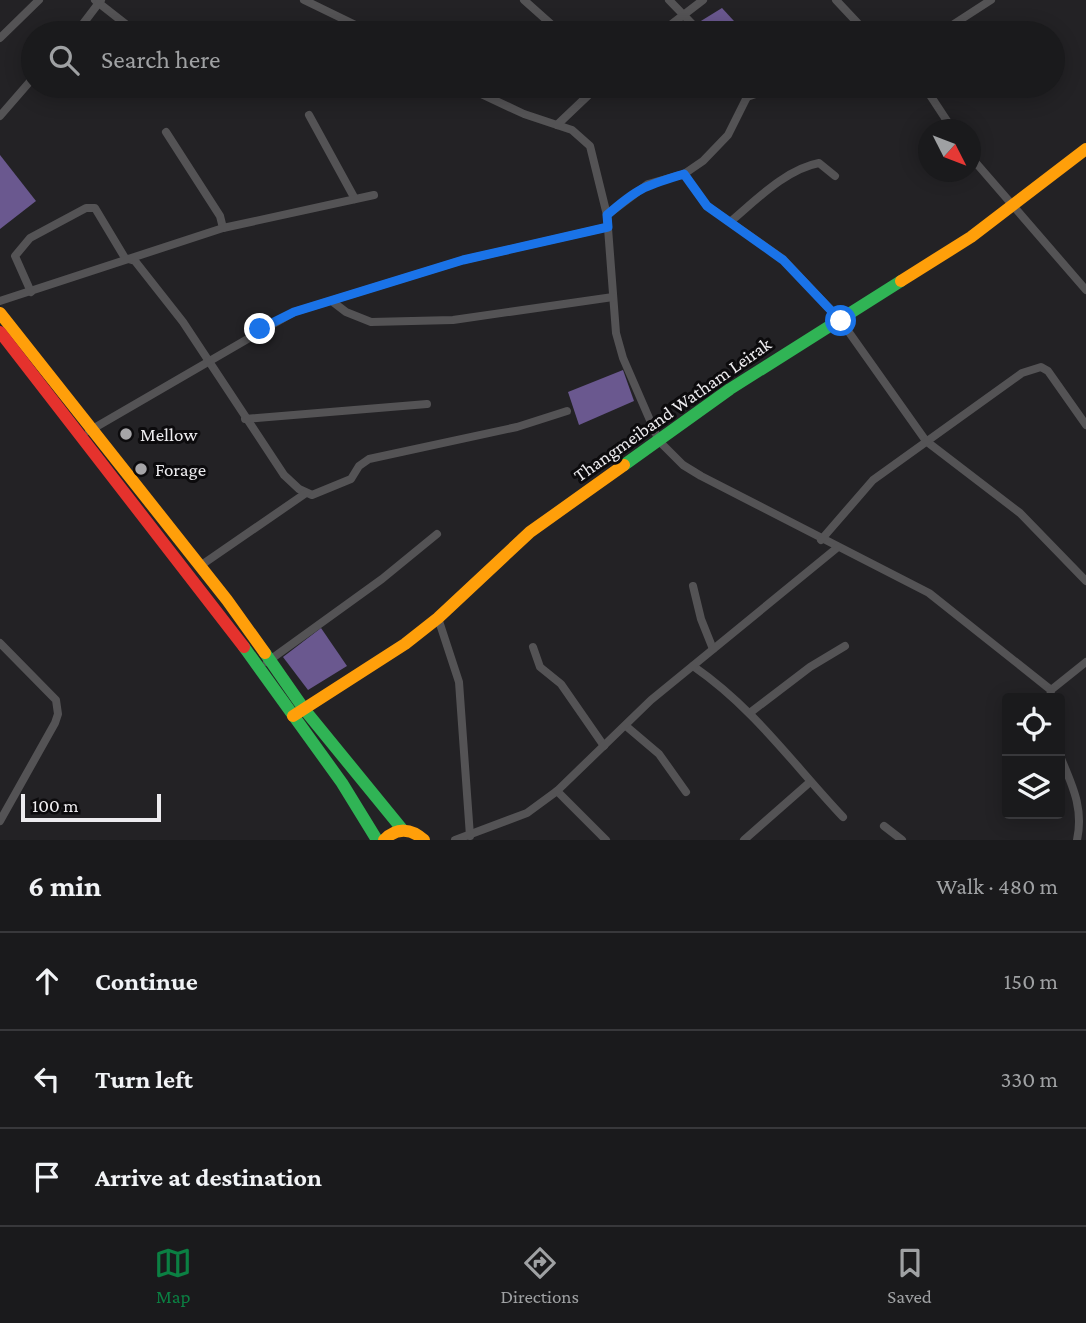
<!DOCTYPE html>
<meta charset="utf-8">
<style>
body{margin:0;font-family:"Crimson Pro",serif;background:#272729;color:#f1f3f6}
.controls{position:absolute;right:21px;bottom:21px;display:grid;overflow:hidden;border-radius:7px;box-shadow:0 4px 18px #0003}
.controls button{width:63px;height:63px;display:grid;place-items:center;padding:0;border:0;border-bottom:2px solid #38383b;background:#1a1a1c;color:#f1f3f6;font:35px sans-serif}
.compass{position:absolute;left:918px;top:119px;width:63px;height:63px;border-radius:50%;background:#1a1a1c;box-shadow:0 4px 18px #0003;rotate:132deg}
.scale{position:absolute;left:21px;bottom:18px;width:140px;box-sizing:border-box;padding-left:7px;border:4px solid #edecef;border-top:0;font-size:19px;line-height:24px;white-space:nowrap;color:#edecef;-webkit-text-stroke:5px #0c0b0d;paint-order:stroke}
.stop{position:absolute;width:21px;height:21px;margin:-16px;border:5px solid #1a73e8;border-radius:50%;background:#fff}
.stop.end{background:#1a73e8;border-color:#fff;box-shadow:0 2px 7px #0008}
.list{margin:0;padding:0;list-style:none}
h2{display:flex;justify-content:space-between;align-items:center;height:91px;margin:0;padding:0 28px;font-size:30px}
h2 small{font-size:23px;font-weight:400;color:#9fa1a3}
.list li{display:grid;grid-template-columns:46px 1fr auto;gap:21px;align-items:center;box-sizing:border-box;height:98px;padding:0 28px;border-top:2px solid #38383b}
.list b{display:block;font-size:26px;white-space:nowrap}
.list em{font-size:23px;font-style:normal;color:#9fa1a3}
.icon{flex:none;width:38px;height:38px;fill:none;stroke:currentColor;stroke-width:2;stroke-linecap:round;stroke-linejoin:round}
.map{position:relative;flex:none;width:1086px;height:840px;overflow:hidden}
.search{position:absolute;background:#1a1a1c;box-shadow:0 4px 18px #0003;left:21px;right:21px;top:21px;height:77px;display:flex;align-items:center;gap:18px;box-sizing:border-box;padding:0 24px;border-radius:38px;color:#9fa1a3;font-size:26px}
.sheet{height:385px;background:#1a1a1c}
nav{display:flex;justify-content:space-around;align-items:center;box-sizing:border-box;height:98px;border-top:2px solid #38383b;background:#1a1a1c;font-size:19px;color:#9fa1a3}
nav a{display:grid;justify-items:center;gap:4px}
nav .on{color:#0b8043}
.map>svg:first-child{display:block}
.water{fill:#6a588f}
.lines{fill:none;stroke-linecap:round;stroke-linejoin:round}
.street{stroke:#545355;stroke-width:8}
.fast{stroke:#30b455;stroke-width:12}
.slow{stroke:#ff9f0a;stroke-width:12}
.jam{stroke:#e5322d;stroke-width:12}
.route{stroke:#1a73e8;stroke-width:9}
.poi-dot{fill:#a6a5a8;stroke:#0c0b0d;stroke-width:2.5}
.labels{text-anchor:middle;stroke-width:6;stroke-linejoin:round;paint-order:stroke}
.street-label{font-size:19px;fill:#edecef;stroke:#0c0b0d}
.poi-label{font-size:19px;fill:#edecef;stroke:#0c0b0d;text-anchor:start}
</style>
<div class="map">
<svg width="1086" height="840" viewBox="0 0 1086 840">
<rect width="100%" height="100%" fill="#232225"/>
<!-- water -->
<g class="water">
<polygon points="722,8 745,33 705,33 696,24"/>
<polygon points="0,155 36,201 0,229"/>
<polygon points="623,370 634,401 579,425 568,392"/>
<polygon points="321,628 347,666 308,690 283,657"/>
</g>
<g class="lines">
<!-- street -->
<g class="street">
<polyline points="95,0 137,33"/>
<polyline points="304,0 372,33"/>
<polyline points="524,0 561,33"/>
<polyline points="669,0 701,33"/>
<polyline points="836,0 867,33"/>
<polyline points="76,33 101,0"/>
<polyline points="660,33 703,0"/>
<polyline points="940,33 991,0"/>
<polyline points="0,38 39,0"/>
<polyline points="464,86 524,114 572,130 590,146 607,215 616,333 623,358 659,441 683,465 701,476 929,593 1051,690 1050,698"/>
<polyline points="924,86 953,130"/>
<polyline points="747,97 778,86"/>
<polyline points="309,115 355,199"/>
<polyline points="0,116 33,78"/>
<polyline points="557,125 598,86"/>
<polyline points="166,132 220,216 223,228"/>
<polyline points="970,156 1086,290"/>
<polyline points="684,174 707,206 783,259 841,321 926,441 1020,513 1086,581"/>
<polyline points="607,215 648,184 684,174 703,161 728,135 747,97 740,86"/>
<path d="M730,222C755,201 786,169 819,163L835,176"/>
<polyline points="31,292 15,256 30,238 86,208 95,208 125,258 135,261 183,322 284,475 299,489 312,495 351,479 359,466 369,459 517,427 567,411"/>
<polyline points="0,301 223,228 374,195"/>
<polyline points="333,302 346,312 371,322 453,320 613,297"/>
<polyline points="245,419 427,404"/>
<polyline points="89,431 294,312 463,260 608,227"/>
<polyline points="821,540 873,480 1022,373 1041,367 1048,371 1086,425"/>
<polyline points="200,566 306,493"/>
<polyline points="693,586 701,619 713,649"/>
<polyline points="438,618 459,682 470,836"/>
<polyline points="0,643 56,700 58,714 55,723 0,821"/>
<polyline points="533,647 540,667 561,684 604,746"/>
<polyline points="267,662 382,579 437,534"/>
<path d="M693,666C755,709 792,763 843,817"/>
<polyline points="1051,690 1086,662"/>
<polyline points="751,712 810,667 845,646"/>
<polyline points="626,726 659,754 686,792"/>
<path d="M1060,756C1072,785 1084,808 1077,840"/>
<polyline points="557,791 606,840"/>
<polyline points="884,826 902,840"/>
<polyline points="455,840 527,813 557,791 651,700 838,547"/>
<polyline points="744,840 810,782"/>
</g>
<!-- fast -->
<g class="fast">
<polyline points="624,465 730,389 901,281"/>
<polyline points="244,647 342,783 377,840"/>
<polyline points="265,653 304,709 402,829"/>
</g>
<!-- slow -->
<g class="slow">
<polyline points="901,281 971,237 1086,149"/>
<polyline points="0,313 227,600 265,653"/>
<polyline points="293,716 405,644 438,618 530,532 624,465"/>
<path d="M384,840C397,827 411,828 424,840"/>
</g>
<!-- jam -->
<polyline class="jam" points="0,332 244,647"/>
</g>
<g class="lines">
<!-- route -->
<path class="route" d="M260,329L294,312L463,260L608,227L607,215C639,187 645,186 684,174L707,206L783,260L841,321"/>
</g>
<!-- markers -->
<g class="poi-dot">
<circle cx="126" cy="434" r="7"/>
<circle cx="141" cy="469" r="7"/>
</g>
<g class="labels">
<!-- street labels -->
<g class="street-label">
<text transform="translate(672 409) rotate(-35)" y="7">Thangmeiband Watham Leirak</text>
</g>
<!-- poi labels -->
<g class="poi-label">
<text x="140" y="441">Mellow</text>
<text x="155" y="476">Forage</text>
</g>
</g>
</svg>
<div class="controls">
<button><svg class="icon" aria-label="locate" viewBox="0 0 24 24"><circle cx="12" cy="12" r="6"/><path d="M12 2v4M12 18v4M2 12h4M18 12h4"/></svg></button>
<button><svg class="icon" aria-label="layers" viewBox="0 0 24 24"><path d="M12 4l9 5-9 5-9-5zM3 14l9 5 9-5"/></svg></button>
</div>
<svg class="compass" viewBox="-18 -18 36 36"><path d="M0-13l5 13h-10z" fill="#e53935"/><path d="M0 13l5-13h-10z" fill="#9fa1a3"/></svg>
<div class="scale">100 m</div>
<div class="stop" style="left:841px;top:321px"></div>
<div class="stop end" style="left:260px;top:329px"></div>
<div class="search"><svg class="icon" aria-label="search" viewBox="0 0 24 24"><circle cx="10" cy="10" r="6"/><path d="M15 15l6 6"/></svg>Search here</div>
</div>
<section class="sheet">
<h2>6 min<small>Walk · 480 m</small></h2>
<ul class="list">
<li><svg class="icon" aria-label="ahead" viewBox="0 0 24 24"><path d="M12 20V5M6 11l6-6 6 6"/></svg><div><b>Continue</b></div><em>150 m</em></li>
<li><svg class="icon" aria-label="left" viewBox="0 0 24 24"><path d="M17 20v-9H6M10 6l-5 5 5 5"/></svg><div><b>Turn left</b></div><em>330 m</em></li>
<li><svg class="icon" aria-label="arrive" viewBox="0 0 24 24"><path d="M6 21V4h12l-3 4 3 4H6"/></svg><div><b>Arrive at destination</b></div></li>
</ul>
</section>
<nav>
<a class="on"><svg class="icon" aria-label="map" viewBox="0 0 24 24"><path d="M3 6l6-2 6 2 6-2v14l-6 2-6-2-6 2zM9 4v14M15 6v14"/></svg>Map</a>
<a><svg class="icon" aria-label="directions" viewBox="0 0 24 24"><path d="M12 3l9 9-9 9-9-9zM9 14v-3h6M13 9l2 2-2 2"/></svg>Directions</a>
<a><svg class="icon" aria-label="saved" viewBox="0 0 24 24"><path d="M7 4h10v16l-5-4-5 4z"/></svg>Saved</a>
</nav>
